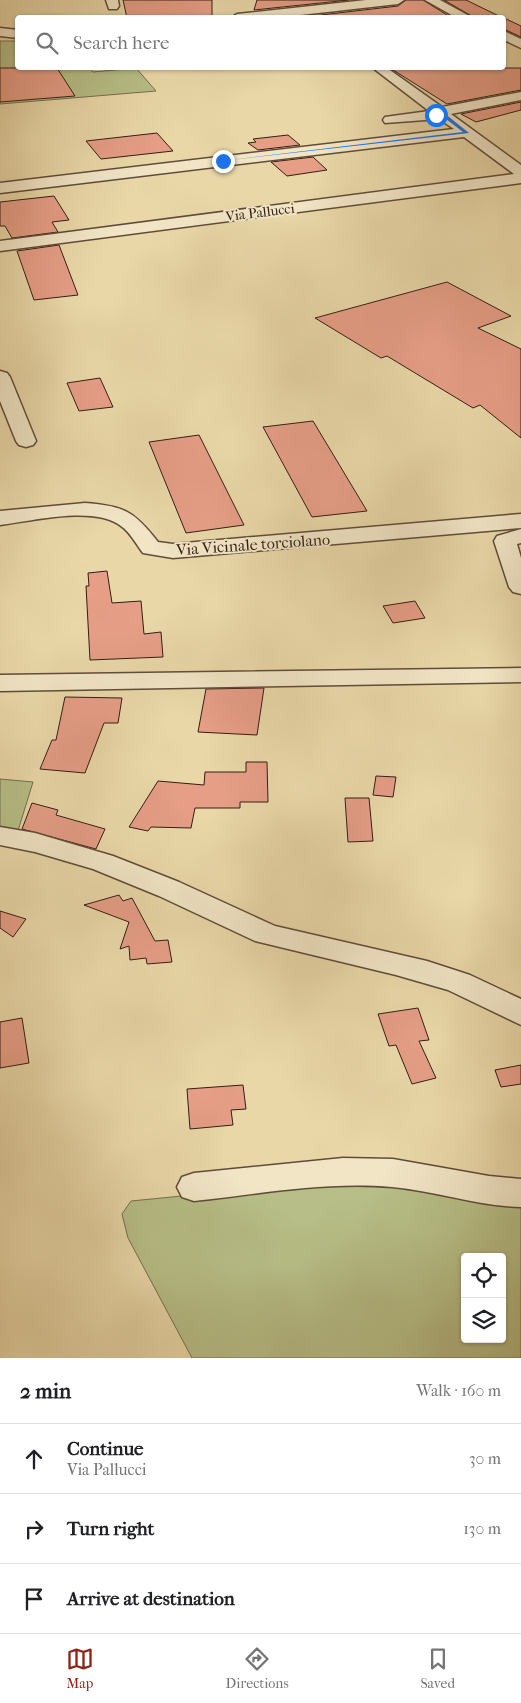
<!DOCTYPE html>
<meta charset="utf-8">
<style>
body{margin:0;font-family:"IM FELL French Canon",serif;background:#f6f6f6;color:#202124}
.controls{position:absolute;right:15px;bottom:15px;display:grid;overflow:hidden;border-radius:5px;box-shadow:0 1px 4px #0004}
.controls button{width:45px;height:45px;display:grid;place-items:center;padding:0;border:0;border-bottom:1px solid #e0e0e0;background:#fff;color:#202124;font:25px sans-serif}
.stop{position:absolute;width:15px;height:15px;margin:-11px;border:4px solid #1a73e8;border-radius:50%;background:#fff}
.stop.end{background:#1a73e8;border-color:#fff;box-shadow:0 1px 5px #0008}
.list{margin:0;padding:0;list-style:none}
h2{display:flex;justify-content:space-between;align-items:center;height:65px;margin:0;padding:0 20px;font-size:21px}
h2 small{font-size:16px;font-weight:400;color:#757577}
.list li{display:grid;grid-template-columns:32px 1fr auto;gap:15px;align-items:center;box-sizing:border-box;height:70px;padding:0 20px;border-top:1px solid #e0e0e0}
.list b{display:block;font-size:19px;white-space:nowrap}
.list p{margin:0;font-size:16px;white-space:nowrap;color:#757577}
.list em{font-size:16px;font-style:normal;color:#757577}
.icon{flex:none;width:28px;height:28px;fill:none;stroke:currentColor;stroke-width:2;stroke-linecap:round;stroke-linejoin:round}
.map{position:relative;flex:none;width:521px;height:1358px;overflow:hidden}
.search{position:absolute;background:#fff;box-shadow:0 1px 4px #0004;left:15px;right:15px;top:15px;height:55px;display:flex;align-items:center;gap:12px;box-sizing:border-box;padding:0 18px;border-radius:5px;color:#757577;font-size:19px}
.sheet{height:275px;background:#fff}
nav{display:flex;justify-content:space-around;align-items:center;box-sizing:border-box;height:70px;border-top:1px solid #e0e0e0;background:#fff;font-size:14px;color:#757577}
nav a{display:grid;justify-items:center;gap:2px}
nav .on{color:#8f2418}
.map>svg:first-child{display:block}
.green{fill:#b7be87;stroke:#756e4e;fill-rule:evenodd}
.building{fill:#e69e87;stroke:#331e14}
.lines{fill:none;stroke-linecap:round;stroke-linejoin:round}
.minor-casing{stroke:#604c39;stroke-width:3}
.minor{fill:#f1e5c6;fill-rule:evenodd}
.route{fill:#1a73e8}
.labels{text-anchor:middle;stroke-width:4;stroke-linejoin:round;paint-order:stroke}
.far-street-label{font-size:14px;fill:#331e14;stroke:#f1e5c6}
.street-label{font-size:16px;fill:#331e14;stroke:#f1e5c6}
</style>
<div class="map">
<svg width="521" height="1358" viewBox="0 0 521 1358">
<rect width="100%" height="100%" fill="#e9d7a8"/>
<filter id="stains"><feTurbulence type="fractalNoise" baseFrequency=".004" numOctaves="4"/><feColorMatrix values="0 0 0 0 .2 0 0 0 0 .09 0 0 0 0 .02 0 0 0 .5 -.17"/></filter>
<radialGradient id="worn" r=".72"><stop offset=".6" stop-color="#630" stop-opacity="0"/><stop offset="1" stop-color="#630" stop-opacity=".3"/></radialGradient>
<!-- green -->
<g class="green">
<polygon points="0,41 17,41 18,68 90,68 93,72 136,68 156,91 0,104"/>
<polygon points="0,779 33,782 17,834 0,832"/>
<path d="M355,1179L521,1205V1358H192L128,1238L122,1214L131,1201ZM465,1257H502V1339H465Z"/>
</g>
<!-- building -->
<g class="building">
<polygon points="123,0 212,0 212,16 127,18"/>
<polygon points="257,0 349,0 254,10"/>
<polygon points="406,0 423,0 452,18 295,18 398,6"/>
<polygon points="444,0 466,0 503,18 475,18"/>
<polygon points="504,18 521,26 521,37 504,29"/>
<polygon points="0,68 57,68 75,96 0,102"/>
<polygon points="390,68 521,68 521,90 447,104"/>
<polygon points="521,102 521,110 476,122 461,114"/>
<polygon points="157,133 173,151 101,159 86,141"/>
<polygon points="288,135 300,145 258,150 248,143 256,142 253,139"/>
<polygon points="313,157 327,170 287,176 271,162"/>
<polygon points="54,196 69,220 52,222 58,232 12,238 5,226 0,226 0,202"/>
<polygon points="59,245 78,295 34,300 17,251"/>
<polygon points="447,282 511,316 478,328 521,349 521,438 480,405 473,408 387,356 381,358 315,318"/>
<polygon points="100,378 113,407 79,411 67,383"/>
<polygon points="313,421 367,511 312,517 263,427"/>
<polygon points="199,435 244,525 186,533 149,442"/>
<polygon points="107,571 112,603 141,601 144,634 161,632 163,657 90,660 86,586 89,586 88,573"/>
<polygon points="415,601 425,618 393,623 383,606"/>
<polygon points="264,688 257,735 198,732 206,689"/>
<polygon points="65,697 122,698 118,723 104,723 85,773 40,769 52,740 56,740"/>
<polygon points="246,762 267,762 268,802 240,802 240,808 195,808 191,828 151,827 148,831 129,827 158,781 204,785 205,772 246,772"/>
<polygon points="376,776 396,777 393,797 373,795"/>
<polygon points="345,798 369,798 373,841 348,842"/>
<polygon points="32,803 58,810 56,815 105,829 96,849 22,829"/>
<polygon points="119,895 123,901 132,898 155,941 168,940 172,962 147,964 146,958 130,960 129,946 120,949 129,922 84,905"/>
<polygon points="0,911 26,919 13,937 0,928"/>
<polygon points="418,1008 429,1040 419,1041 436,1078 412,1084 396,1045 389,1046 378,1014"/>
<polygon points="22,1018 29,1063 0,1068 0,1022"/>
<polygon points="521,1065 521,1084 501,1087 495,1070"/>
<polygon points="243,1085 246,1109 231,1110 233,1125 190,1129 187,1089"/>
</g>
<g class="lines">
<!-- minor casing -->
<g class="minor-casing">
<g id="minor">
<polygon points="106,0 118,0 119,6 117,9 109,9"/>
<polygon points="366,0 404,0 398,4 274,18 231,18 237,14"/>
<polygon points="425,0 440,0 473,18 457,18"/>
<polygon points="0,28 18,30 18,38 0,36"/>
<polygon points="504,31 521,39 521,48 504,40"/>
<polygon points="373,68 387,68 442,107 521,92 521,100 451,114 521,165 521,183 0,251 0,241 514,174 464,137 0,193 0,183 454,129 439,119 385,123 383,120 385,117 429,111"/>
<polygon points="0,371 7,373 10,377 36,441 33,445 26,447 19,445 16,441 0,401"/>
<path d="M85,503C124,506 134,511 158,542L173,544L521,514V528L173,558L143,553C136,544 130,532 121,526C94,505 32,521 0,525V511Z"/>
<polygon points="521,529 521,543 517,544 521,558 521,594 513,592 509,587 494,541 497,536"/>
<polygon points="521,668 521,682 0,691 0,675"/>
<polygon points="0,827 35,833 113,856 179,882 275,926 427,961 470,975 521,999 521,1025 448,990 396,975 255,941 159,896 93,869 35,852 0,845"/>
<path d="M343,1158L393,1159L489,1176L521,1179V1207C477,1206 436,1191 392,1187C326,1181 260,1194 194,1201L182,1197L177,1187L182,1177L194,1173Z"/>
</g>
</g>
<!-- minor -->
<use href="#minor" class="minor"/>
</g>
<!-- route -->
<polygon class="route" points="444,113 469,133 221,161 463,132 442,116 434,115"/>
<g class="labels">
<!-- far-street labels -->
<g class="far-street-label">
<text transform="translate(260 212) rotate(-7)" y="5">Via Pallucci</text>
</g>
<!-- street labels -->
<g class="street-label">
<text transform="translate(253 544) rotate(-4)" y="6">Via Vicinale torciolano</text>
</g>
</g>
<rect width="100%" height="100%" filter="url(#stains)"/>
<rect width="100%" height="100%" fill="url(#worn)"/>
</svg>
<div class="controls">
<button><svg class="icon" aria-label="locate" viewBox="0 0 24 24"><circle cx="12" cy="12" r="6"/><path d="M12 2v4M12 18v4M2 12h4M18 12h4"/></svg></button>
<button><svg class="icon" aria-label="layers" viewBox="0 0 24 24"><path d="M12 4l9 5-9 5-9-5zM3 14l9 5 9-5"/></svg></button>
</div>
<div class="stop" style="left:436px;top:115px"></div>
<div class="stop end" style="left:223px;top:161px"></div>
<div class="search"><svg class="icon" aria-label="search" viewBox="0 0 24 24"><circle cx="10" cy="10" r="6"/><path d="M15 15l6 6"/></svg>Search here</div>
</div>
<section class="sheet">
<h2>2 min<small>Walk · 160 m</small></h2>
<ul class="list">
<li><svg class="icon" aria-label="ahead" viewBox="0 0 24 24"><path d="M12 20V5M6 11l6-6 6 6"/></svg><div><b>Continue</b><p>Via Pallucci</p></div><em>30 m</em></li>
<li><svg class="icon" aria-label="right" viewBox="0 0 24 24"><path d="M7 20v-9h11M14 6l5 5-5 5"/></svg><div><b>Turn right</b></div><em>130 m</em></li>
<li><svg class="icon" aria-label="arrive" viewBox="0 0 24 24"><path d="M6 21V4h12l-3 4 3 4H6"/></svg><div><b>Arrive at destination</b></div></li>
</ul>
</section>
<nav>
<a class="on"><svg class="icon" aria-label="map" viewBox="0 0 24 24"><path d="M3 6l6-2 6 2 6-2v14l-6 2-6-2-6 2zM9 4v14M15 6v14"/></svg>Map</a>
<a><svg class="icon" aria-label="directions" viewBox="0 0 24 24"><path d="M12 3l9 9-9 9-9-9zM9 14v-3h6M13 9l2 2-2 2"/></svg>Directions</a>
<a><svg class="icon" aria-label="saved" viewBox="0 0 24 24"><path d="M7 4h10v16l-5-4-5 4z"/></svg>Saved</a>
</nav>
